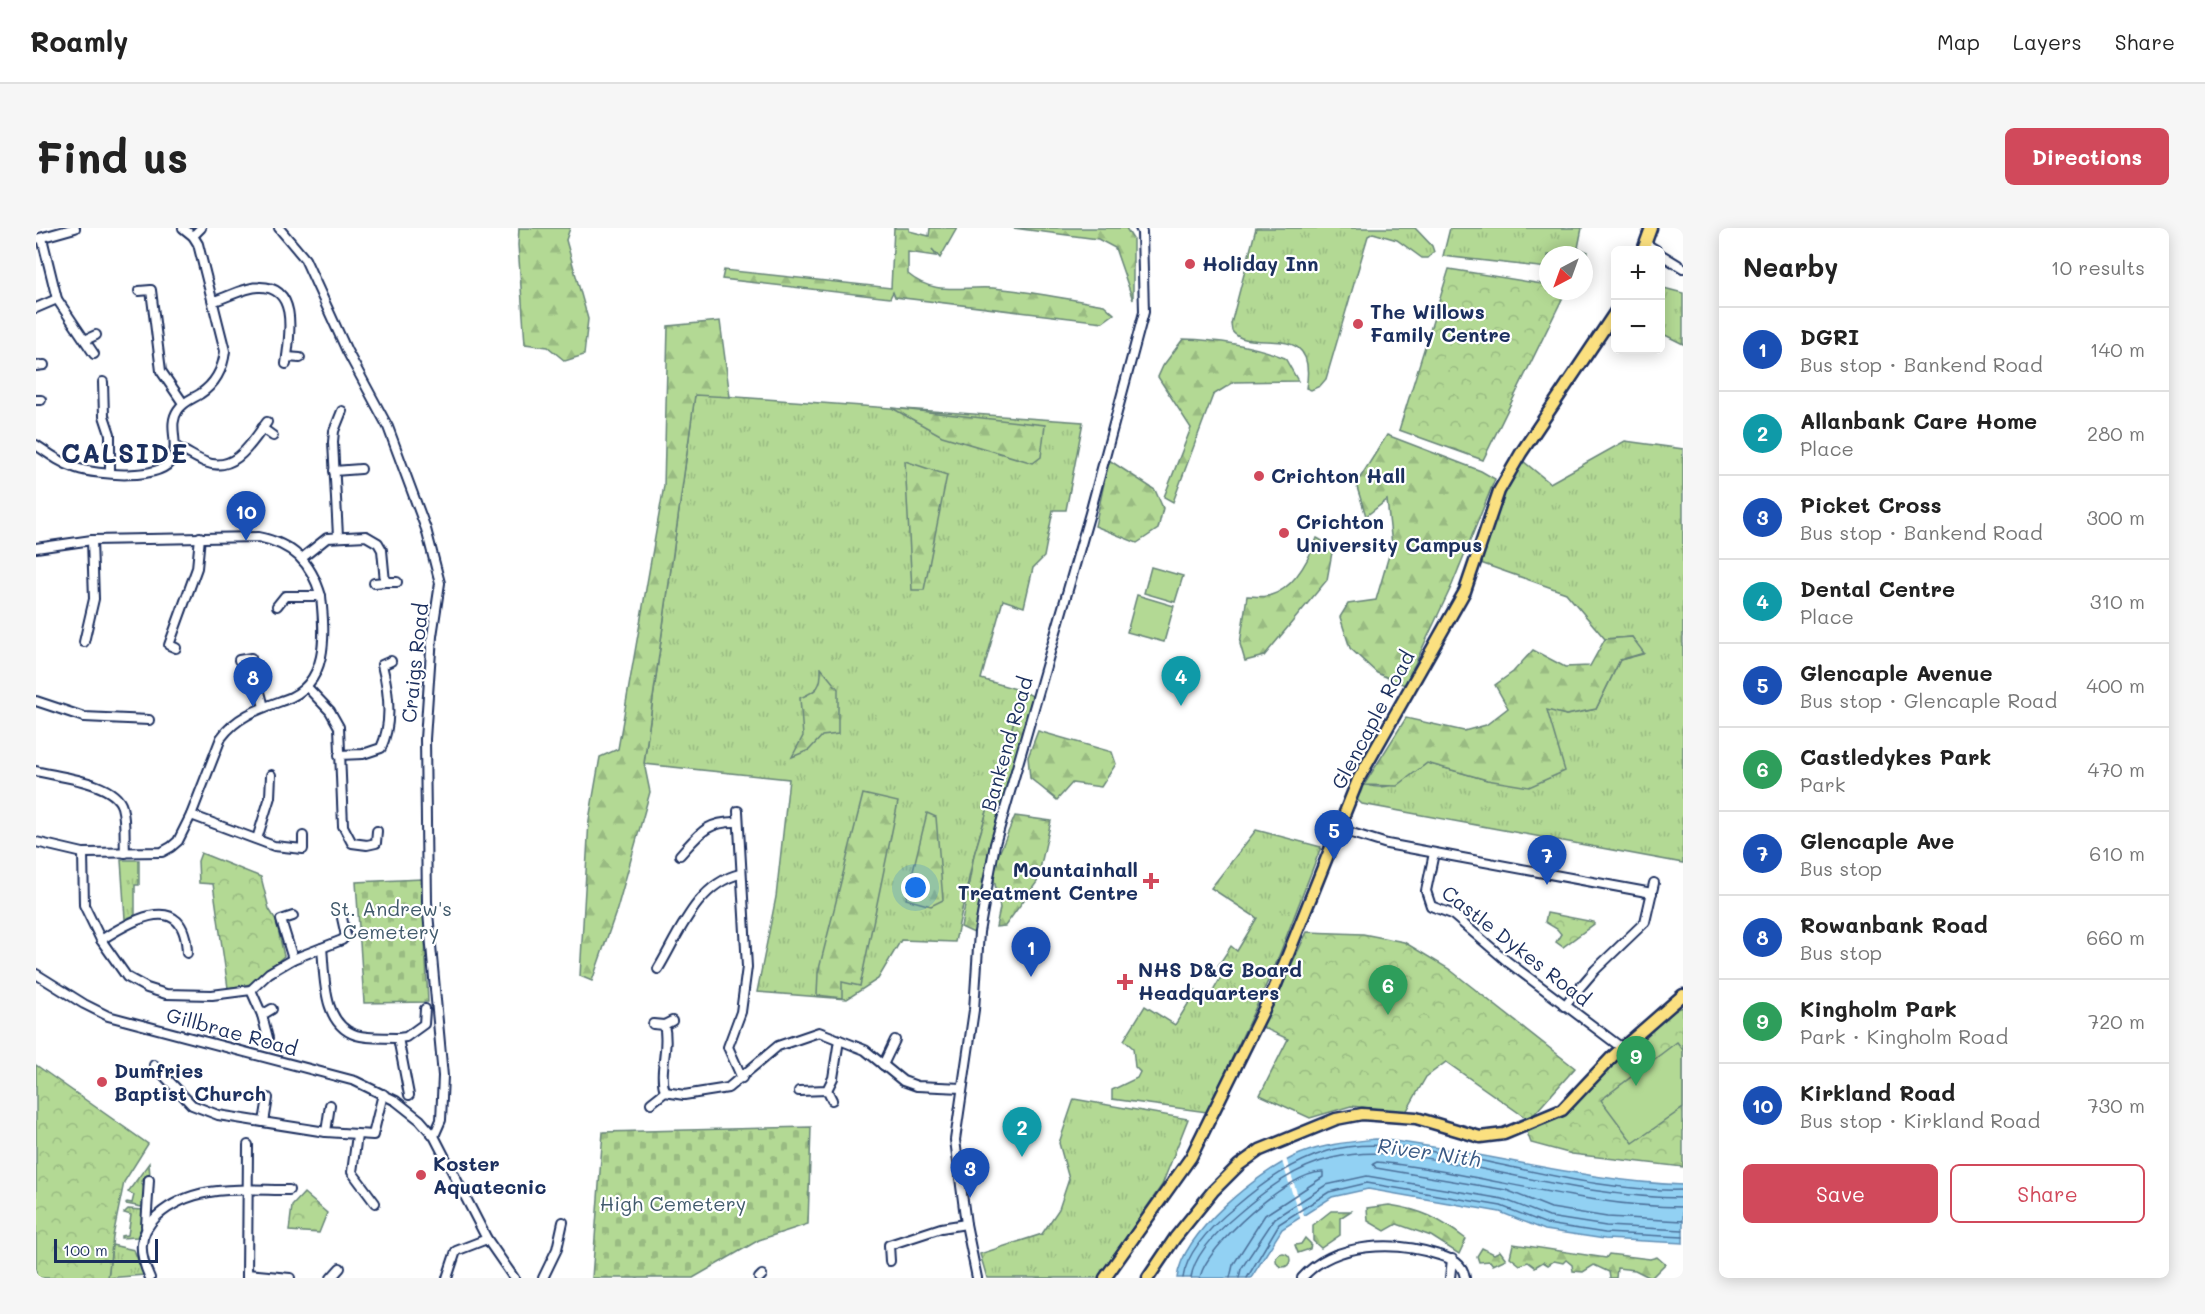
<!DOCTYPE html>
<meta charset="utf-8">
<style>
body{margin:0;font-family:Mali,sans-serif;background:#f6f6f6;color:#222}
.controls{position:absolute;right:18px;top:18px;display:grid;overflow:hidden;border-radius:9px;box-shadow:0 3px 15px #0003}
.controls button{width:54px;height:54px;display:grid;place-items:center;padding:0;border:0;border-bottom:2px solid #e0e0e0;background:#fff;color:#222;font:30px sans-serif}
.compass{position:absolute;left:1503px;top:18px;width:54px;height:54px;border-radius:50%;background:#fff;box-shadow:0 3px 15px #0003;rotate:221deg}
.scale{position:absolute;left:18px;bottom:15px;width:104px;box-sizing:border-box;padding-left:6px;border:3px solid #1b2f5e;border-top:0;font-size:16px;line-height:21px;white-space:nowrap;color:#1b2f5e;-webkit-text-stroke:4px #fff;paint-order:stroke}
.you{position:absolute;left:880px;top:660px;width:21px;height:21px;margin:-15px;border:4px solid #fff;border-radius:50%;background:#1a73e8;box-shadow:0 0 0 9px #1a73e833}
.badge{display:grid;place-items:center;width:39px;height:39px;border-radius:50%;background:#d1495b;color:#fff;font-size:20px;font-weight:700}
.pin{position:absolute;translate:-50% -50px;filter:drop-shadow(0 2px 3px #0008)}
.pin::after{content:'';position:absolute;top:32px;width:21px;height:18px;background:inherit;clip-path:polygon(0 0,100% 0,50% 100%)}
.list{margin:0;padding:0;list-style:none}
h2{display:flex;justify-content:space-between;align-items:center;height:78px;margin:0;padding:0 24px;font-size:26px}
h2 small{font-size:20px;font-weight:400;color:#767676}
.list li{display:grid;grid-template-columns:39px 1fr auto;gap:18px;align-items:center;box-sizing:border-box;height:84px;padding:0 24px;border-top:2px solid #e0e0e0}
.list b{display:block;font-size:22px;white-space:nowrap}
.list p{margin:0;font-size:20px;white-space:nowrap;color:#767676}
.list em{font-size:20px;font-style:normal;color:#767676}
.actions{display:flex;gap:12px;padding:18px 24px}
.actions a{flex:1;padding:14px 0;border:2px solid #d1495b;border-radius:9px;text-align:center;font-size:21px;color:#d1495b}
.actions .main{background:#d1495b;color:#fff}
.map{position:relative;flex:none;width:1647px;height:1050px;overflow:hidden;border-radius:9px}
header{display:flex;align-items:center;gap:36px;box-sizing:border-box;height:84px;padding:0 30px;background:#fff;border-bottom:2px solid #e0e0e0}
header strong{font-size:28px}
nav{display:flex;gap:33px;margin-inline-start:auto;font-size:21px}
.intro{display:flex;align-items:center;justify-content:space-between;box-sizing:border-box;height:144px;padding:0 36px}
h1{margin:0;font-size:42px}
.button{padding:15px 27px;border-radius:9px;background:#d1495b;color:#fff;font-size:21px;font-weight:700}
main{display:flex;gap:36px;padding:0 36px}
aside{flex:1;background:#fff;border-radius:9px;box-shadow:0 3px 15px #0003}
.map>svg:first-child{display:block}
.grass{fill:url(#grass-tufts);stroke:#678479;stroke-width:1.5}
.forest{fill:url(#forest-firs);stroke:#678479;stroke-width:1.5}
.cemetery{fill:url(#cemetery-stones);stroke:#678479;stroke-width:1.5}
.park{fill:url(#park-crowns);stroke:#678479;stroke-width:1.5}
.pitch{fill:#b3d994;stroke:#678479;stroke-width:1.5}
.water{fill:#92d1f3;stroke:#6290b7;stroke-width:1.5}
.pier{fill:#fff}
.lines{fill:none;stroke-linecap:round;stroke-linejoin:round}
.shore{stroke:#4b709a;stroke-width:1.5}
.minor-casing{stroke:#1b2f5e;stroke-width:12}
.major-casing{stroke:#1b2f5e;stroke-width:15}
.minor{stroke:#fff;stroke-width:8}
.major{stroke:#fbe080;stroke-width:10}
.poi-dot{fill:#d1495b;stroke:#fff;stroke-width:2}
.labels{text-anchor:middle;stroke-width:4.5;stroke-linejoin:round;paint-order:stroke}
.poi-label{font-size:20px;font-weight:bold;fill:#1b2f5e;stroke:#fff;text-anchor:start}
.street-label{font-size:20px;fill:#1b2f5e;stroke:#fff}
.park-label{font-size:20px;fill:#415a6c;stroke:#fff}
.water-label{font-size:21px;font-style:italic;fill:#395883;stroke:#fff}
.district-label{font-size:26px;font-weight:bold;letter-spacing:1.5px;fill:#1b2f5e;stroke:#fff}
</style>
<header>
<strong>Roamly</strong>
<nav><a>Map</a><a>Layers</a><a>Share</a></nav>
</header>
<div class="intro"><h1>Find us</h1><a class="button">Directions</a></div>
<main>
<div class="map">
<svg width="1647" height="1050" viewBox="0 0 1647 1050">
<defs>
<pattern id="grass-tufts" width="24" height="20" patternUnits="userSpaceOnUse" patternTransform="scale(1.5)"><rect width="24" height="20" fill="#b3d994"/><path d="M3 7l-1-3M5 7V3M7 7l1-3M15 17l-1-3M17 17v-4M19 17l1-3" fill="none" stroke="#99bb82"/></pattern>
<pattern id="forest-firs" width="22" height="20" patternUnits="userSpaceOnUse" patternTransform="scale(1.5)"><rect width="22" height="20" fill="#b3d994"/><path d="M5 1l3.5 6h-7zM16 11l3.5 6h-7z" fill="#99bb82"/></pattern>
<pattern id="cemetery-stones" width="16" height="16" patternUnits="userSpaceOnUse" patternTransform="scale(1.5)"><rect width="16" height="16" fill="#b3d994"/><path d="M2 7V4a2 2 0 0 1 4 0v3zM10 15v-3a2 2 0 0 1 4 0v3z" fill="#99bb82"/></pattern>
<pattern id="park-crowns" width="20" height="18" patternUnits="userSpaceOnUse" patternTransform="scale(1.5)"><rect width="20" height="18" fill="#b3d994"/><path d="M2 6a3 3 0 1 1 6 0M12 15a3 3 0 1 1 6 0" fill="none" stroke="#99bb82"/></pattern>
</defs>
<rect width="100%" height="100%" fill="#fff"/>
<filter id="ink" filterUnits="userSpaceOnUse"><feTurbulence type="fractalNoise" baseFrequency=".0167" numOctaves="2"/><feDisplacementMap in="SourceGraphic" scale="12" xChannelSelector="R" yChannelSelector="G"/><feConvolveMatrix kernelMatrix="1 2 1 2 8 2 1 2 1" color-interpolation-filters="sRGB"/></filter>
<g filter="url(#ink)">
<!-- grass -->
<g class="grass">
<path d="M1220,0H1379L1396,18L1398,24L1392,30H1386L1361,12L1337,5L1332,8L1290,151L1284,158L1275,162L1270,160C1283,88 1213,128 1196,103L1195,96Z"/>
<polygon points="1414,0 1546,0 1542,20 1552,24 1548,33 1548,27 1512,27 1512,40 1407,28"/>
<polygon points="1624,59 1647,65 1647,116 1625,105"/>
<polygon points="659,166 1047,194 1030,282 1017,282 1008,329 997,340 988,379 967,372 945,451 987,463 938,627 919,714 865,712 842,751 811,771 721,764 740,669 753,551 608,536"/>
<path d="M1589,213L1647,221V635L1326,576L1316,567L1322,552C1347,570 1371,550 1391,535L1451,552L1510,481L1530,487L1560,481L1584,432L1607,426L1596,409L1569,411L1530,365L1439,333L1482,229L1514,255Z"/>
<polygon points="1220,602 1285,619 1239,738 1171,884 1076,871 1076,862 1101,850 1104,844 1099,839 1097,820 1088,812 1109,778 1139,797 1160,763 1173,770 1188,744 1182,738 1195,718 1201,723 1221,690 1175,660"/>
<polygon points="85,632 103,632 103,657 99,657 99,687 89,691"/>
<polygon points="1038,871 1152,891 1126,957 1062,1050 951,1050 944,1026 1006,1006 1023,981 1033,951 1023,915"/>
<polygon points="113,935 114,948 109,948 105,953 108,960 106,979 90,976 91,974 96,975 98,967 92,964"/>
<polygon points="92,981 107,982 110,989 101,1009 85,1010 85,1008 92,1007 95,987 88,985"/>
<polygon points="76,1017 98,1022 108,1047 72,1050"/>
</g>
<!-- forest -->
<g class="forest">
<polygon points="483,0 534,0 530,12 552,91 548,127 529,133 512,119 489,116 482,17"/>
<path d="M858,0H873V3L893,8L894,0H921L904,30L896,21L900,28L872,24V46C898,68 925,58 957,60C994,63 1031,71 1068,77L1078,86L1067,94L859,69L857,64L854,70L686,51L688,42L855,60Z"/>
<polygon points="977,0 1090,0 1097,11 1097,72 1079,20 1062,11"/>
<polygon points="684,93 694,169 659,167 608,535 614,564 581,681 556,753 544,748 553,592 564,529 582,521 628,258 632,98"/>
<path d="M1147,111C1182,112 1217,117 1249,130L1262,153L1198,154L1177,167L1137,274L1128,269L1155,200L1122,149L1127,138Z"/>
<polygon points="856,180 1009,197 1005,229 997,235 906,208"/>
<polygon points="1351,207 1445,243 1459,251 1416,357 1369,457 1341,445 1314,420 1304,389 1312,376 1340,372 1356,317 1351,272 1330,288 1320,256"/>
<polygon points="1073,232 1119,262 1127,280 1122,301 1101,315 1059,298"/>
<polygon points="869,233 911,247 888,362 876,362"/>
<path d="M1281,310L1297,319L1291,352L1228,428L1209,433L1204,416L1211,368C1218,368 1228,370 1235,367C1258,360 1273,331 1281,310Z"/>
<polygon points="1596,409 1608,425 1584,432 1560,481 1530,487 1511,482 1529,543 1493,559 1451,552 1391,535 1361,558 1328,557 1370,490 1428,503 1450,497 1472,480 1459,457 1477,444 1497,422 1529,439 1554,438 1569,411"/>
<path d="M785,440L802,461V506L786,508L773,522L756,529L767,508L764,470C781,463 786,459 785,440Z"/>
<polygon points="987,463 998,469 952,626 940,706 925,699 938,627"/>
<polygon points="1002,503 1076,524 1080,536 1065,559 1036,555 1021,572 994,550 992,529"/>
<polygon points="827,566 862,574 824,758 806,754 806,770 781,767 782,745"/>
<polygon points="891,585 900,589 907,672 895,678 870,671"/>
<polygon points="979,588 1015,593 1001,654 969,698 960,699 964,680 956,642"/>
<path d="M1353,977C1387,982 1402,990 1430,1011L1423,1026L1395,1008L1361,996L1349,1003L1332,993L1331,980Z"/>
<polygon points="1295,983 1315,983 1304,990 1304,1007 1285,1020 1277,1013 1277,997"/>
<polygon points="1269,1010 1275,1016 1274,1021 1262,1025 1259,1017 1265,1016"/>
<polygon points="1477,1016 1570,1030 1573,1026 1614,1031 1621,1029 1629,1036 1615,1050 1599,1042 1581,1040 1580,1050 1574,1050 1573,1044 1558,1037 1547,1044 1537,1043 1536,1037 1530,1032 1527,1035 1518,1033 1512,1037 1507,1034 1499,1039 1492,1034 1484,1037 1474,1029"/>
<polygon points="1446,1020 1458,1026 1464,1023 1470,1031 1457,1037 1454,1033 1443,1034 1441,1028"/>
<circle cx="1247" cy="1032" r="7"/>
</g>
<!-- cemetery -->
<g class="cemetery">
<polygon points="386,651 392,774 328,775 320,654"/>
<polygon points="775,899 772,996 723,1012 657,1050 556,1050 567,904"/>
</g>
<!-- park -->
<g class="park">
<polygon points="1413,41 1512,57 1512,63 1530,63 1447,232 1363,202"/>
<polygon points="165,625 225,649 233,681 240,692 248,728 215,756 192,760 177,656 163,655 162,633"/>
<polygon points="1511,685 1558,694 1558,696 1527,719 1520,714 1525,706 1521,701 1509,694"/>
<polygon points="1271,704 1327,706 1368,714 1413,741 1539,840 1493,892 1410,834 1390,849 1370,884 1315,878 1274,890 1224,867 1252,811 1226,799"/>
<polygon points="1647,779 1647,939 1536,926 1495,915 1491,904 1526,886 1624,788"/>
<polygon points="0,837 112,916 88,954 77,1008 72,1050 0,1050"/>
<polygon points="268,965 291,985 283,1005 253,1003 256,978"/>
</g>
<!-- pitch -->
<g class="pitch">
<polygon points="1115,339 1147,348 1139,374 1108,365"/>
<polygon points="1101,367 1138,378 1128,414 1091,404"/>
<polygon points="1641,814 1647,822 1647,880 1597,915 1565,872"/>
</g>
<!-- water -->
<path class="water" d="M1340,911C1443,922 1543,953 1647,957V1015L1569,1011L1509,1002L1464,984L1332,961L1296,969L1246,1001L1215,1050H1141C1147,1004 1223,943 1264,926C1289,916 1314,914 1340,911Z"/>
<!-- pier -->
<polygon class="pier" points="1250,930 1269,991 1265,993 1246,933"/>
<g class="lines">
<!-- shore -->
<g class="shore">
<path d="M1647,979C1544,979 1443,944 1341,934L1337,936L1340,940L1470,962L1515,980L1571,989L1647,993"/>
<path d="M1147,1050C1151,1022 1179,995 1200,978C1228,954 1256,934 1292,923C1337,910 1387,922 1432,930C1502,944 1575,964 1647,962"/>
<path d="M1155,1050C1158,1026 1185,1000 1203,985C1231,961 1259,939 1296,930C1340,919 1387,929 1431,938C1502,952 1574,970 1647,970"/>
<path d="M1164,1050C1169,1019 1255,942 1287,944V949L1229,987L1197,1037L1194,1050"/>
<polyline points="1203,1050 1205,1041 1239,990 1290,957 1331,948 1467,971 1513,989 1570,998 1647,1002"/>
<polyline points="1211,1050 1243,996 1293,964 1331,955 1465,978 1511,996 1569,1005 1647,1009"/>
</g>
<!-- minor casing -->
<g class="minor-casing">
<g id="minor">
<polyline points="243,0 269,31 311,123 352,199 390,301 404,355 396,408 389,511 391,674 407,848 405,892 398,908"/>
<polyline points="157,8 165,0"/>
<polyline points="6,10 21,71 58,126"/>
<polyline points="0,11 39,0"/>
<polyline points="1610,16 1620,22"/>
<polyline points="1624,26 1647,40"/>
<polyline points="103,63 115,62 125,143 147,175"/>
<path d="M178,73C192,69 209,59 223,59C264,58 253,111 250,136"/>
<polyline points="0,80 21,71"/>
<polyline points="49,112 60,107"/>
<polyline points="251,129 264,130"/>
<polyline points="0,138 8,137"/>
<polyline points="67,154 68,188 74,206 74,245"/>
<polyline points="0,172 5,172"/>
<polyline points="226,200 237,208"/>
<path d="M0,217C13,226 25,235 40,240C61,247 125,253 136,231C144,215 131,198 142,182C148,173 156,171 164,166C179,156 187,141 189,123L162,16L157,8L147,0"/>
<path d="M139,219C150,223 159,230 169,234C199,246 216,214 231,194"/>
<polyline points="298,243 325,241"/>
<polyline points="302,308 297,214 298,203 306,183"/>
<path d="M0,320L56,312L222,309C257,316 275,334 285,368"/>
<polyline points="266,330 291,310 330,308 342,315 346,322 349,354 338,355"/>
<polyline points="349,354 361,354"/>
<polyline points="48,414 58,371 56,312"/>
<polyline points="140,420 133,417 161,340 164,309"/>
<polyline points="203,432 215,430 228,479"/>
<polyline points="271,459 294,483 303,499 307,598 316,615 331,617 340,615 341,603"/>
<polyline points="0,473 48,489 113,492"/>
<path d="M303,527L327,526L345,520C357,494 353,464 346,437L355,433"/>
<path d="M0,543C23,549 79,554 86,579C90,593 88,611 89,625"/>
<polyline points="702,583 711,739 705,784 692,819 706,850"/>
<polyline points="155,587 238,618 267,621 267,608"/>
<polyline points="1303,601 1351,616 1616,665"/>
<polyline points="221,611 234,569 235,547"/>
<path d="M0,614L47,625L126,624L135,619L142,613L155,587L185,510C201,488 223,481 248,472C293,457 289,407 285,368H249L241,378"/>
<polyline points="47,625 48,677 65,712 91,749 111,760 130,766 176,767 215,762 233,745 257,731 306,712 310,708 306,690"/>
<polyline points="1398,625 1390,663 1395,678 1416,686 1472,734 1586,820"/>
<path d="M644,627C664,605 671,593 702,594"/>
<polyline points="257,688 245,692 257,731"/>
<path d="M65,712C96,692 149,661 151,725"/>
<path d="M286,720C289,748 286,796 320,807C333,811 349,809 362,810L373,867"/>
<path d="M622,741C643,706 661,656 704,646"/>
<polyline points="0,746 48,776 72,788 319,853 360,873 384,892 398,908 451,1011 478,1050"/>
<polyline points="215,762 226,787 232,810"/>
<polyline points="1528,778 1559,742 1609,694 1618,655"/>
<polyline points="226,787 236,781"/>
<polyline points="617,796 628,797 636,793"/>
<path d="M628,797C634,820 622,842 629,864"/>
<polyline points="362,810 370,809 388,796 389,781"/>
<polyline points="118,837 156,877 182,887 290,904 337,907 347,866"/>
<polyline points="847,837 859,812"/>
<polyline points="791,862 796,872"/>
<polyline points="763,863 791,862 797,850 803,812"/>
<polyline points="615,875 629,864 648,867 692,860 742,818 783,804 829,822 867,853 881,858 926,860"/>
<polyline points="228,894 232,870"/>
<polyline points="290,904 294,877"/>
<polyline points="321,907 316,944 339,975"/>
<polyline points="110,998 113,952"/>
<polyline points="854,1033 853,1017 905,1000 930,996"/>
<polyline points="211,1046 254,1050"/>
<path d="M114,1050C103,1026 101,1007 121,988C158,955 207,962 253,962"/>
<polyline points="211,1050 212,917"/>
<polyline points="295,1050 304,1040"/>
<polyline points="411,1050 420,1023 451,1011"/>
<polyline points="507,1050 521,1021 527,994"/>
<polyline points="723,1050 726,1047"/>
<polyline points="941,1050 930,996 919,912 938,782 943,704 959,616 1054,285 1108,84 1106,4 1104,0"/>
<path d="M1266,1050C1298,1013 1361,1013 1403,1027C1416,1031 1427,1035 1429,1050"/>
<polyline points="1414,1050 1416,1031"/>
</g>
</g>
<!-- major casing -->
<g class="major-casing">
<g id="major">
<polyline points="1607,22 1615,0"/>
<polyline points="1069,1050 1155,929 1239,759 1322,552 1429,363 1463,263 1485,225 1580,83"/>
<polyline points="1112,1050 1139,1010 1177,963 1203,937 1224,922 1300,891 1326,886 1380,890 1444,909 1468,906 1526,882 1576,829 1647,767"/>
</g>
</g>
<!-- minor -->
<use href="#minor" class="minor"/>
<!-- major -->
<use href="#major" class="major"/>
</g>
</g>
<!-- markers -->
<g class="poi-dot">
<circle cx="1154" cy="36" r="6"/>
<circle cx="1322" cy="96" r="6"/>
<circle cx="1223" cy="248" r="6"/>
<circle cx="1248" cy="305" r="6"/>
<path d="M1112 644h6v6h6v6h-6v6h-6v-6h-6v-6h6z"/>
<path d="M1086 745h6v6h6v6h-6v6h-6v-6h-6v-6h6z"/>
<circle cx="66" cy="854" r="6"/>
<circle cx="385" cy="947" r="6"/>
</g>
<g class="labels">
<!-- poi labels -->
<g class="poi-label">
<text x="1166" y="43">Holiday Inn</text>
<text x="1334" y="91">The Willows<tspan x="1334" dy="23">Family Centre</tspan></text>
<text x="1235" y="255">Crichton Hall</text>
<text x="1260" y="301">Crichton<tspan x="1260" dy="23">University Campus</tspan></text>
<text x="1102" y="649" text-anchor="end">Mountainhall<tspan x="1102" dy="23">Treatment Centre</tspan></text>
<text x="1102" y="749">NHS D&amp;G Board<tspan x="1102" dy="23">Headquarters</tspan></text>
<text x="78" y="850">Dumfries<tspan x="78" dy="23">Baptist Church</tspan></text>
<text x="397" y="943">Koster<tspan x="397" dy="23">Aquatecnic</tspan></text>
</g>
<!-- street labels -->
<g class="street-label">
<text transform="translate(379 435) rotate(-84)" y="7">Craigs Road</text>
<text transform="translate(1337 492) rotate(-62)" y="7">Glencaple Road</text>
<text transform="translate(971 516) rotate(-74)" y="7">Bankend Road</text>
<text transform="translate(1480 718) rotate(38)" y="7">Castle Dykes Road</text>
<text transform="translate(196 804) rotate(15)" y="7">Gillbrae Road</text>
</g>
<!-- park labels -->
<g class="park-label">
<text x="355" y="688">St. Andrew's<tspan x="355" dy="23">Cemetery</tspan></text>
<text x="637" y="983">High Cemetery</text>
</g>
<!-- water labels -->
<g class="water-label">
<text transform="translate(1393 925) rotate(8)" y="7">River Nith</text>
</g>
<!-- district labels -->
<g class="district-label">
<text x="89" y="235">CALSIDE</text>
</g>
</g>
</svg>
<div class="controls">
<button>+</button>
<button>−</button>
</div>
<svg class="compass" viewBox="-18 -18 36 36"><path d="M0-13l5 13h-10z" fill="#e53935"/><path d="M0 13l5-13h-10z" fill="#767676"/></svg>
<div class="scale">100 m</div>
<div class="you"></div>
<div class="pin badge" style="left:995px;top:749px;background:#1a4fb4">1</div>
<div class="pin badge" style="left:986px;top:929px;background:#0f9aa8">2</div>
<div class="pin badge" style="left:934px;top:970px;background:#1a4fb4">3</div>
<div class="pin badge" style="left:1145px;top:478px;background:#0f9aa8">4</div>
<div class="pin badge" style="left:1298px;top:632px;background:#1a4fb4">5</div>
<div class="pin badge" style="left:1352px;top:787px;background:#2e9e5b">6</div>
<div class="pin badge" style="left:1511px;top:657px;background:#1a4fb4">7</div>
<div class="pin badge" style="left:217px;top:479px;background:#1a4fb4">8</div>
<div class="pin badge" style="left:1600px;top:858px;background:#2e9e5b">9</div>
<div class="pin badge" style="left:210px;top:313px;background:#1a4fb4">10</div>
</div>
<aside>
<h2>Nearby<small>10 results</small></h2>
<ul class="list">
<li><span class="badge" style="background:#1a4fb4">1</span><div><b>DGRI</b><p>Bus stop · Bankend Road</p></div><em>140 m</em></li>
<li><span class="badge" style="background:#0f9aa8">2</span><div><b>Allanbank Care Home</b><p>Place</p></div><em>280 m</em></li>
<li><span class="badge" style="background:#1a4fb4">3</span><div><b>Picket Cross</b><p>Bus stop · Bankend Road</p></div><em>300 m</em></li>
<li><span class="badge" style="background:#0f9aa8">4</span><div><b>Dental Centre</b><p>Place</p></div><em>310 m</em></li>
<li><span class="badge" style="background:#1a4fb4">5</span><div><b>Glencaple Avenue</b><p>Bus stop · Glencaple Road</p></div><em>400 m</em></li>
<li><span class="badge" style="background:#2e9e5b">6</span><div><b>Castledykes Park</b><p>Park</p></div><em>470 m</em></li>
<li><span class="badge" style="background:#1a4fb4">7</span><div><b>Glencaple Ave</b><p>Bus stop</p></div><em>610 m</em></li>
<li><span class="badge" style="background:#1a4fb4">8</span><div><b>Rowanbank Road</b><p>Bus stop</p></div><em>660 m</em></li>
<li><span class="badge" style="background:#2e9e5b">9</span><div><b>Kingholm Park</b><p>Park · Kingholm Road</p></div><em>720 m</em></li>
<li><span class="badge" style="background:#1a4fb4">10</span><div><b>Kirkland Road</b><p>Bus stop · Kirkland Road</p></div><em>730 m</em></li>
</ul>
<div class="actions"><a class="main">Save</a><a>Share</a></div>
</aside>
</main>
